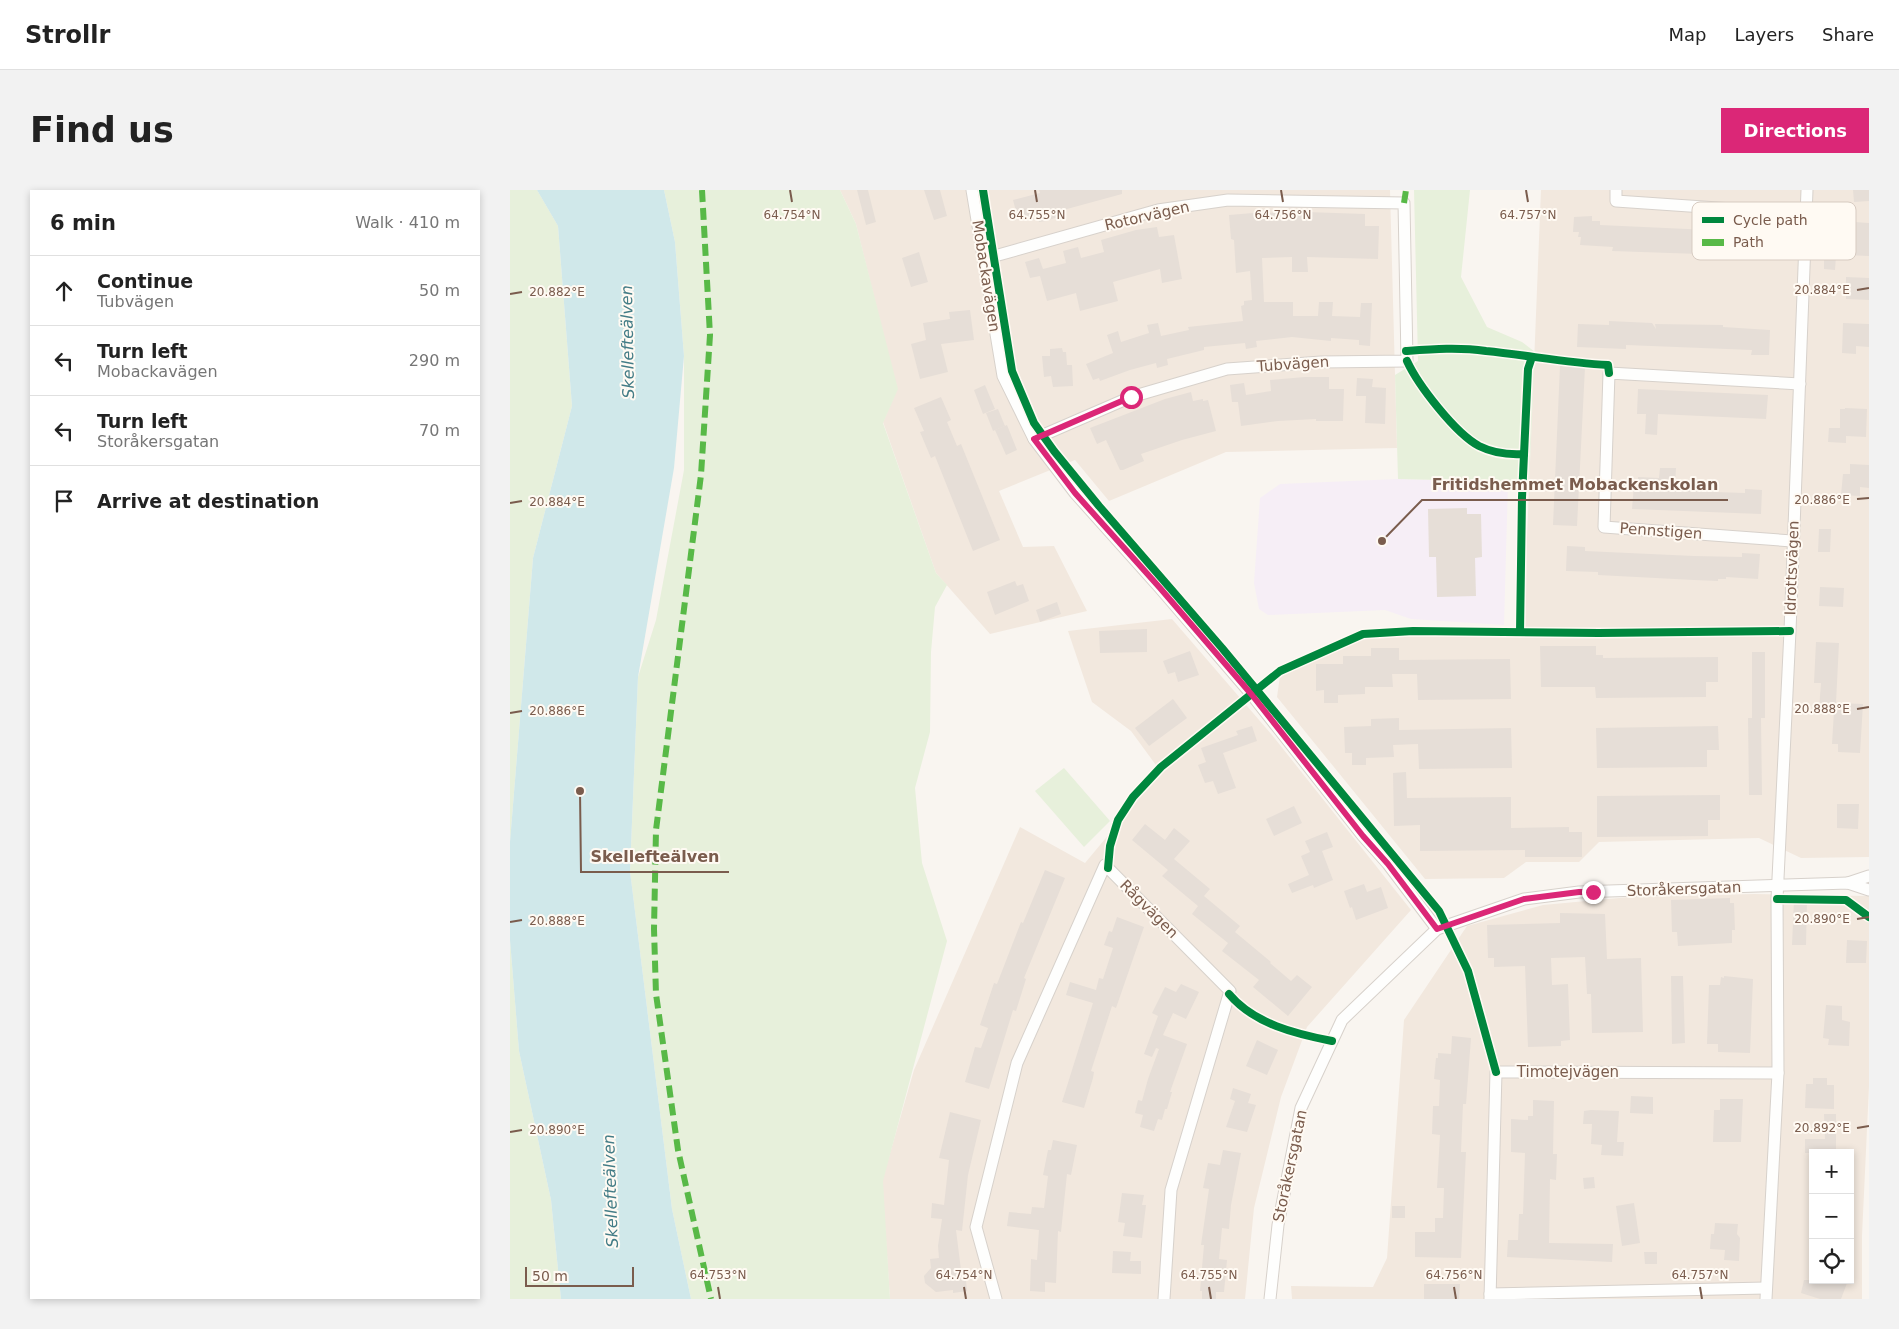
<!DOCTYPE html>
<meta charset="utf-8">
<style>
body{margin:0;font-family:"DejaVu Sans",sans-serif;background:#f2f2f2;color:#222}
.controls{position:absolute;right:15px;bottom:15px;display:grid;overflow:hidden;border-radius:0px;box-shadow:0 2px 8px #0003}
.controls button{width:45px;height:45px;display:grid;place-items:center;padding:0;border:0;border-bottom:1px solid #e0e0e0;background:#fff;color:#222;font:25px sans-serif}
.scale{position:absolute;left:15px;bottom:12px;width:109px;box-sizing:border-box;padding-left:5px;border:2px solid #7a5c4d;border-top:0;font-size:14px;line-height:18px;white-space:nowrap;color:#7a5c4d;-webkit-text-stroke:4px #fffaf3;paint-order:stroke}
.stop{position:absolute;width:15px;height:15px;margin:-11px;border:4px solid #db2777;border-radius:50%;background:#fff}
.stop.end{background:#db2777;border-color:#fff;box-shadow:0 1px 5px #0008}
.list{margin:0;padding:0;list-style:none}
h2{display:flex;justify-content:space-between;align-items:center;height:65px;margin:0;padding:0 20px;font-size:21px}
h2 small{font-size:16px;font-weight:400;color:#767676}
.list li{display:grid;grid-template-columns:32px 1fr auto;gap:15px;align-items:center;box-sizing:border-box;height:70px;padding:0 20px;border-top:1px solid #e0e0e0}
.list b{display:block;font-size:19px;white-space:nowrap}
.list p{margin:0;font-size:16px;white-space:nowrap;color:#767676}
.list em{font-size:16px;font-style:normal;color:#767676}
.icon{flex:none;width:28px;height:28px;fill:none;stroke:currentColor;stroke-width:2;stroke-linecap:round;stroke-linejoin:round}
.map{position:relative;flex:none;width:1359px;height:1109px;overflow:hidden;border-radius:0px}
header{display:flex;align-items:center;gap:30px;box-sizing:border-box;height:70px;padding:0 25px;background:#fff;border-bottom:1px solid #e0e0e0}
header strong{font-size:24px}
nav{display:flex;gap:28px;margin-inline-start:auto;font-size:18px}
.intro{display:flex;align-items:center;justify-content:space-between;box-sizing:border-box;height:120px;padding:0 30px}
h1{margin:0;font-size:35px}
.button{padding:12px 22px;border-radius:0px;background:#db2777;color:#fff;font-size:18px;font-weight:700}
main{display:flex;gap:30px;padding:0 30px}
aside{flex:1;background:#fff;border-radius:0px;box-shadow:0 2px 8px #0003}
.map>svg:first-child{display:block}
.residential{fill:#f2e8de;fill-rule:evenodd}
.education{fill:#f6eef6}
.green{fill:#e7f0db}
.water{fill:#d0e8ea}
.building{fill:#e6ded7}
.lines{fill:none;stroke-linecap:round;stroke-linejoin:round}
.minor-casing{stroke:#d7d1cb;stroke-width:13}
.minor{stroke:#fefefd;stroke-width:11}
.quiet{stroke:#58b947;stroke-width:6;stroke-dasharray:12 6;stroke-linecap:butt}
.cycleway-casing{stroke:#fffaf3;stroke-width:11}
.cycleway{stroke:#00873e;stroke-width:8}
.route{stroke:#db2777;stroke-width:6}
.ticks{fill:none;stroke:#7a5c4d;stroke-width:2}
.labels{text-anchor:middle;stroke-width:4;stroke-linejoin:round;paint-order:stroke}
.street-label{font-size:15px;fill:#7a5c4d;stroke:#fffaf3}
.water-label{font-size:16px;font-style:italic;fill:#437c86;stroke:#fffaf3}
.key{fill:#fffaf3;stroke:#d7cbc1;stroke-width:1}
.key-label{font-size:14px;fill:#7a5c4d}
.ticks-label{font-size:12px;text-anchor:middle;fill:#7a5c4d;stroke:#fffaf3;stroke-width:4;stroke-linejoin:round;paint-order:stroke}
.leader{fill:none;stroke:#7a5c4d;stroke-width:2}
.callout-dot{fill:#7a5c4d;stroke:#fffaf3;stroke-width:2}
.callout-label{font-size:16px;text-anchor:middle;font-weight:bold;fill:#7a5c4d;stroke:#fffaf3;stroke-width:4;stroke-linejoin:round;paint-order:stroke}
</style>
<header>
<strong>Strollr</strong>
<nav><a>Map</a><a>Layers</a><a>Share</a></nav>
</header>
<div class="intro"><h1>Find us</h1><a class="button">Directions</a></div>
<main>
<aside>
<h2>6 min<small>Walk · 410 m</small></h2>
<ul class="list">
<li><svg class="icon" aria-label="ahead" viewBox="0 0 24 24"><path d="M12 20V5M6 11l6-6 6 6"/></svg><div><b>Continue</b><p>Tubvägen</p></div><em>50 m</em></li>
<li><svg class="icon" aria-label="left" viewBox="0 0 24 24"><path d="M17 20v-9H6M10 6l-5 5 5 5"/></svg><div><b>Turn left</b><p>Mobackavägen</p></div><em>290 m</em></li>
<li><svg class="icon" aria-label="left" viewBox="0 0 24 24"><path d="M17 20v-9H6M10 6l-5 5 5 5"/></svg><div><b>Turn left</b><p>Storåkersgatan</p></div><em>70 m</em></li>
<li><svg class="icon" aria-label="arrive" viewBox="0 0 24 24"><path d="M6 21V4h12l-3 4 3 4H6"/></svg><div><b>Arrive at destination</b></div></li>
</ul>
</aside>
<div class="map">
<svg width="1359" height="1109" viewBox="0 0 1359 1109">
<rect width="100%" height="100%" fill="#f9f5f0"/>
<!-- residential -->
<g class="residential">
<polygon points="330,0 880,0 887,258 716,262 599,311 565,270 489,301 513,357 544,356 577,421 480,444 426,383 373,232 387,200 346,34"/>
<polygon points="1031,0 1359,0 1359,667 1291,668 1249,648 1089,652 1069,672 1016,672 994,688 915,689 767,507 770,486 857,445 1013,447"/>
<polygon points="662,429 762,545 901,720 797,837 771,907 744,1018 735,1109 380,1109 372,991 404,880 510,637 575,673 651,582 621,541 582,512 558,441"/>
<path d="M1244,704L1359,706V896L1352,1046V1109H782L781,1096L863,1097L877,1068L894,830L957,736L1033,715L1120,707ZM1303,963H1340V1090H1303Z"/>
</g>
<!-- education -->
<polygon class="education" points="888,289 998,292 994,435 901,429 875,420 758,425 749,419 744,393 750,308 770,294"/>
<!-- green -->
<g class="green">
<polygon points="0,0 27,0 48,36 62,216 23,368 0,652"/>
<polygon points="154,0 330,0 346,34 388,199 373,233 426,383 437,395 425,417 421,462 420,542 405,598 412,673 437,751 373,991 380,1109 181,1109 162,1019 120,681 128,487 146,430 174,280 174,166 165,52"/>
<polygon points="904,0 960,0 951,87 977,137 1012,152 1025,162 1019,292 888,289 885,185 908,171"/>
<polygon points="554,578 600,631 574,657 525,601"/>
<polygon points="0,750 9,861 41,1010 51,1109 0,1109"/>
</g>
<!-- water -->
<polygon class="water" points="27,0 154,0 165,52 174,166 164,278 128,487 120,681 162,1019 181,1109 51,1109 41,1010 9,861 0,750 0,652 23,368 62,216 48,36"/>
<!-- building -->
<g class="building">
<polygon points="347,0 358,0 366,32 356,35"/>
<polygon points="414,0 430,0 437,26 424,30"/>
<polygon points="529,0 612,0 612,4 546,22 548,27 536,31 529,32 527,24 508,29 503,10 530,3"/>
<polygon points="1343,0 1359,0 1359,11 1344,12"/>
<polygon points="796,22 855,24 855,36 869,36 868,69 797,67 798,82 782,82 782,67 752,68 754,112 783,112 783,126 808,126 809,112 823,112 822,126 850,127 851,113 862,113 860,156 849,155 849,150 821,148 821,151 782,147 746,151 747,157 736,159 735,153 694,157 694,160 657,169 658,175 647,178 646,173 620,180 590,191 589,188 583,190 576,174 603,163 597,145 608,141 611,152 639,143 637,135 648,133 651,146 679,140 678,137 733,131 731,116 734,115 734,111 742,110 740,81 726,83 724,50 721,49 719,25 743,23"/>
<polygon points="1082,26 1082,31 1090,31 1090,35 1243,42 1243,38 1265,39 1264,63 1247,63 1247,66 1102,61 1103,57 1070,55 1071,47 1068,47 1069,42 1063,42 1064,27"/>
<polygon points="1344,32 1359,33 1359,66 1335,65 1335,50 1341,44 1341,40 1344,40"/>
<polygon points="647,37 649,47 664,45 672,89 652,93 650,79 603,92 608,111 570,121 566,103 537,111 530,86 520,88 515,72 529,68 533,79 556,73 553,61 568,57 571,68 594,62 591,50 626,40"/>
<polygon points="409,62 418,92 401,97 392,68"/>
<polygon points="1314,66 1326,66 1325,80 1314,79"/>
<polygon points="1336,87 1359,88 1359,110 1336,109"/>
<polygon points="460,120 464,150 431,154 438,182 410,189 401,154 416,150 413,133 440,129 439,122"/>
<polygon points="1099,131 1142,133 1146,139 1145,134 1213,135 1213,137 1260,140 1259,165 1241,165 1242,160 1116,155 1116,159 1067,157 1068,134 1099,135"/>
<polygon points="1333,133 1359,134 1359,157 1346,156 1346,164 1332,163"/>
<polygon points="552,158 553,162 556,162 557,175 562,175 563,196 543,197 541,186 534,187 532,166 540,166 540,159"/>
<polygon points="1050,176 1075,177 1067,336 1043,335"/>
<polygon points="795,187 819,187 819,199 834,199 833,231 806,231 806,229 768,231 731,236 728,212 722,212 720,195 734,193 736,205 761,201 760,190"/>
<polygon points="847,188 863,189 862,197 876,198 875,234 855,233 856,206 846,206"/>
<polygon points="475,195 485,219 473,224 464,200"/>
<polygon points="1128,199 1258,205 1256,229 1148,224 1147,245 1135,244 1136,224 1127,224"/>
<polygon points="681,202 683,211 693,209 693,211 698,210 706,241 672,250 631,264 634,271 613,280 610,280 596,250 587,254 580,238 655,209"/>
<polygon points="431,207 441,230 437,232 447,256 451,254 490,350 463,361 425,266 421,268 410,242 414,241 404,218"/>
<polygon points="1335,218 1357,219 1356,247 1336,246 1336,253 1318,252 1319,238 1330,238 1330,219 1335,219"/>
<polygon points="488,219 495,236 483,241 476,223"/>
<polygon points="497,235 507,260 496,265 485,240"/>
<polygon points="1340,274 1359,275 1359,298 1350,297 1350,306 1331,305 1333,284 1340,284"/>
<polygon points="1150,278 1166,278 1165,296 1206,298 1205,302 1235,303 1235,299 1252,300 1251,324 1122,319 1124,295 1128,295 1128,287 1149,288"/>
<polygon points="957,318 957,324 971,324 972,367 965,368 966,406 927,407 926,367 919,367 918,319"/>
<polygon points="1309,339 1321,339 1320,362 1308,362"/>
<polygon points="1057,356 1075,357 1075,361 1184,366 1232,367 1232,363 1250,364 1248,389 1216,387 1216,389 1208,389 1208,391 1184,390 1088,385 1088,382 1056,381"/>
<polygon points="505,391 507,396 513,394 519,411 485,425 477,402"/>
<polygon points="1310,397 1334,398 1333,417 1309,416"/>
<polygon points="547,412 551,424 530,432 526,420"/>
<polygon points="637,439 637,462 590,463 589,441"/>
<polygon points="1306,452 1329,453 1326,513 1353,514 1350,563 1328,562 1328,554 1322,554 1324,521 1309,520 1311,493 1304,493"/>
<polygon points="1030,456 1086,456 1086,465 1093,465 1093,468 1208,467 1208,492 1196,492 1196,507 1086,508 1085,497 1031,497"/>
<polygon points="861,458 889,458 889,470 1000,469 1001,509 908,510 907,484 882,484 883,497 855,497 855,504 828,505 828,513 814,513 814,500 806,501 806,474 833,474 833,466 861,466"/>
<polygon points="680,461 689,485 668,492 665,482 658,484 653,471"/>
<polygon points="1242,462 1255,462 1255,528 1251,528 1252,605 1239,605 1238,528 1242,528"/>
<polygon points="663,509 677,528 639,556 625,538"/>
<polygon points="889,528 889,540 1001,538 1002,578 909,579 908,554 883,555 884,567 856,568 856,575 842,575 842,563 835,563 834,537 861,536 861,529"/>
<polygon points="742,536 747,551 713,563 726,598 708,604 703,591 695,593 688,575 696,572 691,558 728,545 726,541"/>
<polygon points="1208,536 1209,560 1197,560 1197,577 1087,578 1086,538"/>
<polygon points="896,582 897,608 1001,607 1001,638 1059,637 1059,642 1072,642 1072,667 1015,667 1015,660 910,661 910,635 884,636 883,583"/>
<polygon points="1210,605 1210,630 1198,630 1198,646 1087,647 1087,606"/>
<polygon points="1327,614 1349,614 1348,639 1327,638"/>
<polygon points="784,616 792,633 764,646 756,629"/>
<polygon points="635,634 655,650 664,638 680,651 664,669 700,699 694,706 730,736 725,742 761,772 760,773 781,791 787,785 802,797 778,826 743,797 749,790 712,761 718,753 682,724 688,716 652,686 658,680 622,650"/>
<polygon points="817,642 823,657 812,661 823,690 804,698 803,695 782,703 778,694 799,685 791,666 800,662 795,651"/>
<polygon points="535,680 555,688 514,788 516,789 506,821 503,820 479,899 455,892 465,857 471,858 478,838 470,835 484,793 487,794 511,732 513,733"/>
<polygon points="854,694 857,702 871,697 878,718 846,730 842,717 840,718 834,701"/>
<polygon points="1220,708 1220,713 1224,713 1225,740 1222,740 1222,753 1168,756 1167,742 1162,742 1161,710"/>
<polygon points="1284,710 1297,711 1296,755 1282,755"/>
<polygon points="1050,723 1095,724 1097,769 1131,768 1133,842 1082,843 1081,804 1077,804 1075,767 1041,768 1042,795 1058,794 1060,850 1051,851 1051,856 1018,857 1015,776 984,777 984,768 978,768 977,735 1050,733"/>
<polygon points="607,727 634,737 606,818 602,816 581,881 584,882 583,888 574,918 552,912 583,813 556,805 560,792 586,800 589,788 593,789 603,758 594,755 599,741 602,742"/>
<polygon points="1337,750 1357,751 1356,773 1336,773"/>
<polygon points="1161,786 1173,786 1175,853 1162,854"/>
<polygon points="1214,786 1243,789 1240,863 1208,862 1208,854 1197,854 1199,795 1210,795 1211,787 1214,788"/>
<polygon points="671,794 689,802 676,829 663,823 653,845 677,854 660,902 662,902 657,919 655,919 652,930 648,929 644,941 630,937 633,925 625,923 628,910 632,911 638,889 649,859 646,858 642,867 634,864 648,826 642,823 655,797 666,802"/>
<polygon points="1316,815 1332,816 1332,830 1340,832 1339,856 1318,855 1319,849 1313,848"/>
<polygon points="942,846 961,848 956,914 953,914 951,962 956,962 951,1068 905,1067 905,1042 925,1042 925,1028 933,1028 934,998 927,998 930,945 922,944 923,916 929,916 930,890 924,889 926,868 928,868 928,863 941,864"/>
<polygon points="747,850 768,860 757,885 736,876"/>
<polygon points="1303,888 1317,888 1317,895 1324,895 1324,919 1295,918 1296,894 1303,894"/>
<polygon points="723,898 741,904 738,913 746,915 737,942 716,937 725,911 720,909"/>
<polygon points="1121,906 1143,907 1143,924 1120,923"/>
<polygon points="1210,909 1233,909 1231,952 1203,952 1204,920 1210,920"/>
<polygon points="1023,910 1044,911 1043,964 1047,964 1046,990 1040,989 1039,1053 1103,1054 1102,1072 997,1067 998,1050 1008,1050 1009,1024 1013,1024 1015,963 1001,962 1001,929 1018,930 1018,926 1023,926"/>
<polygon points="1081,920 1109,921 1107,952 1114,952 1113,966 1091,965 1092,955 1081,954 1082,934 1073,934 1074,921"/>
<polygon points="440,922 471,930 458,985 452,1041 446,1040 451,1080 455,1080 457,1101 443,1103 443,1100 426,1102 415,1093 414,1086 421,1078 420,1069 429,1068 428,1056 432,1029 421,1028 422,1013 434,1015 439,970 429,968"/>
<polygon points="1314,924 1326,924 1326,963 1295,963 1295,949 1315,949"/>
<polygon points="543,950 567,955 561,985 557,984 551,1042 548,1041 546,1093 535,1092 535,1102 520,1101 521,1069 527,1070 529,1040 497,1036 499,1022 521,1024 522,1017 534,1018 538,986 533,985 538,960 541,960"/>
<polygon points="713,960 731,963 721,1015 719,1039 712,1038 709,1069 717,1070 714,1102 706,1102 706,1109 692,1109 692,1101 690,1101 694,1055 691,1055 699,999 693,998 698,973 710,975"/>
<polygon points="1084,987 1085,998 1074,999 1073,988"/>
<polygon points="612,1003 634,1005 632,1015 636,1015 632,1048 613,1046 615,1033 608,1032"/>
<polygon points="1124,1013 1130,1053 1112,1056 1106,1016"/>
<rect x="882" y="1016" width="13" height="12"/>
<polygon points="1205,1033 1228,1034 1227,1044 1230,1048 1229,1071 1214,1070 1215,1060 1200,1059 1201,1044 1204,1044"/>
<polygon points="603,1061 621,1062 620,1071 631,1071 631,1084 602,1083"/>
<polygon points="1134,1062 1147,1062 1147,1074 1135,1074"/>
<polygon points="1294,1090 1328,1090 1337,1093 1331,1109 1310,1109 1291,1103"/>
<polygon points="914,1094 950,1094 949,1109 914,1109"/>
</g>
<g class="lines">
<!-- minor casing -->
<g class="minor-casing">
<g id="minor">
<polyline points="462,0 493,186 524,249 565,303 650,398 742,505 853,646 878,674 927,739"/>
<polyline points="1106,0 1106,11 1297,24"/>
<polyline points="474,69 648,20 718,10 894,13 897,171 811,172 717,179 621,207 524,249"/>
<polyline points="1282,351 1094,337 1099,183 1290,194"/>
<polyline points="1338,693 1359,686"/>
<polyline points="980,1104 1256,1098"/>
<polyline points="486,1109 466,1037 507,873 595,675 720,801 661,1000 654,1109"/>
<polyline points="760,1109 768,1035 791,918 832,830 927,739 1014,709 1069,702 1338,693 1359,700"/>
<polyline points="980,1109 986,882 1268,883"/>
<polyline points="1256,1109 1268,883 1267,709 1280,441 1297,0"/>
</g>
</g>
<!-- minor -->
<use href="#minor" class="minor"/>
<!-- quiet -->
<g class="quiet">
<polyline points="192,0 200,145 191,285 146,640 144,739 146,804 168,960 201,1109"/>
<polyline points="894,13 896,0"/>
</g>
<!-- cycleway casing -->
<g class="cycleway-casing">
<g id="cycleway">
<polyline points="473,0 502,181 524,233 544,261 589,316 712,458 929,721 958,781 986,882"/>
<path d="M896,161C923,159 949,157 976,161C1017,165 1057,173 1098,175L1099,183"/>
<path d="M897,171C908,195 945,243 969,256C983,263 998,265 1014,264"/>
<polyline points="1010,442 1012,307 1018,179 1022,167"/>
<polyline points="598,678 600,656 608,630 623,607 651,577 770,481 853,444 903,441 1089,443 1280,441"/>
<polyline points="1267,709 1336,710 1359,727"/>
<path d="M719,804C744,834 786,844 822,851"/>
</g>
</g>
<!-- cycleway -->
<use href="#cycleway" class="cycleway"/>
</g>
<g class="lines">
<!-- route -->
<polyline class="route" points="621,207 524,249 565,303 650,398 742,505 853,646 878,674 927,739 1014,709 1069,702 1083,702"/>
</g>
<!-- ticks -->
<path class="ticks" d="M280,0L282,12M525,0L527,12M771,0L773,12M1016,0L1018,12M1347,100L1359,98M0,104L12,102M1347,309L1359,308M0,313L12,311M1347,519L1359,517M0,523L12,521M1347,729L1359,727M0,732L12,730M1347,938L1359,936M0,942L12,940M208,1097L210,1109M454,1097L456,1109M699,1097L701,1109M944,1097L946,1109M1190,1097L1192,1109"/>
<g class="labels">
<!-- street labels -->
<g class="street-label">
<text transform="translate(637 26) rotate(-13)" y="5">Rotorvägen</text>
<text transform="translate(476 86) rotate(81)" y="5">Mobackavägen</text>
<text transform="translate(783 174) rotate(-4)" y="5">Tubvägen</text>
<text transform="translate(1151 341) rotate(4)" y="5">Pennstigen</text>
<text transform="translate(1282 378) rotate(-88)" y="5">Idrottsvägen</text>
<text transform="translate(1174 699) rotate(-2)" y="5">Storåkersgatan</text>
<text transform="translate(639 719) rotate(45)" y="5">Rågvägen</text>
<text x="1058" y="887">Timotejvägen</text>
<text transform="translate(780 976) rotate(-78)" y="5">Storåkersgatan</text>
</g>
<!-- water labels -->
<g class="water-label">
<text transform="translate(117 152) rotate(-91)" y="6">Skellefteälven</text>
<text transform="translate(100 1001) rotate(-92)" y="6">Skellefteälven</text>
</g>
</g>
<!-- legend -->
<rect x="1182" y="12" width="164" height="58" rx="8" class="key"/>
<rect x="1192" y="27" width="22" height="6" fill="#00873e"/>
<rect x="1192" y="49" width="22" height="7" fill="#58b947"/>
<g class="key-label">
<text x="1223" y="35">Cycle path</text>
<text x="1223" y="57">Path</text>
</g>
<g class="ticks-label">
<text x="282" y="29">64.754°N</text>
<text x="527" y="29">64.755°N</text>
<text x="773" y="29">64.756°N</text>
<text x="1018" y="29">64.757°N</text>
<text x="1312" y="104">20.884°E</text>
<text x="47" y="106">20.882°E</text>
<text x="1312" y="314">20.886°E</text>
<text x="47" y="316">20.884°E</text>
<text x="1312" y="523">20.888°E</text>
<text x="47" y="525">20.886°E</text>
<text x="1312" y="733">20.890°E</text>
<text x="47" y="735">20.888°E</text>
<text x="1312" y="942">20.892°E</text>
<text x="47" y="944">20.890°E</text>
<text x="208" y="1089">64.753°N</text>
<text x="454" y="1089">64.754°N</text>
<text x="699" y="1089">64.755°N</text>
<text x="944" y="1089">64.756°N</text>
<text x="1190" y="1089">64.757°N</text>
</g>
<!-- callouts -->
<path class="leader" d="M872 351L912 310H1218M70 601L71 682H219"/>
<g class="callout-dot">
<circle cx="872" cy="351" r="5"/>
<circle cx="70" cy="601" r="5"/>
</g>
<g class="callout-label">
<text x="1065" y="300">Fritidshemmet Mobackenskolan</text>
<text x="145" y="672">Skellefteälven</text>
</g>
</svg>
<div class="controls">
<button>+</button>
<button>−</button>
<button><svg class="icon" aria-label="locate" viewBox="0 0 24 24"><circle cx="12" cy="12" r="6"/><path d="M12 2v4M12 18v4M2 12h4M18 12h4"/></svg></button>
</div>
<div class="scale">50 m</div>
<div class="stop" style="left:621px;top:207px"></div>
<div class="stop end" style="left:1083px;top:702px"></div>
</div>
</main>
